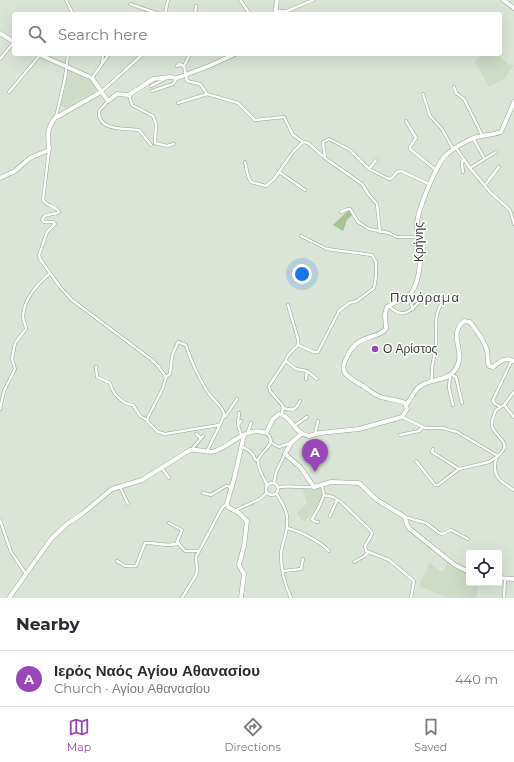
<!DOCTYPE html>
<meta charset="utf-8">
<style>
body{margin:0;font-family:Montserrat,sans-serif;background:#f7f7f7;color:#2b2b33}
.controls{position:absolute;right:12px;bottom:12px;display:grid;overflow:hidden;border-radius:4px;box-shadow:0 4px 16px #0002}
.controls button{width:36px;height:36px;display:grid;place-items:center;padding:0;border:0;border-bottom:1px solid #e1e1e2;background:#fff;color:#2b2b33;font:20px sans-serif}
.you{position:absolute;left:302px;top:274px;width:14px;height:14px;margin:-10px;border:3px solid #fff;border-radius:50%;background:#1a73e8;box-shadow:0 0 0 6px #1a73e833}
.badge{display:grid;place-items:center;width:26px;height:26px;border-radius:50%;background:#9747b7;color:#fff;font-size:13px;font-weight:700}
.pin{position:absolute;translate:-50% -33px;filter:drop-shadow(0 1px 2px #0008)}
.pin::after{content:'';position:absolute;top:21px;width:14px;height:12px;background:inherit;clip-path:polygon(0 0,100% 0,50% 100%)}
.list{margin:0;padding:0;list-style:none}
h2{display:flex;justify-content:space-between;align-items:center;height:52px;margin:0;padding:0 16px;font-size:17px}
h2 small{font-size:13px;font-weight:400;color:#7c7c81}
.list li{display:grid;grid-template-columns:26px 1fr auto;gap:12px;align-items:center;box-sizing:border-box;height:56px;padding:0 16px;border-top:1px solid #e1e1e2}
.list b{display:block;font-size:15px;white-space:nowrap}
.list p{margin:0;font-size:13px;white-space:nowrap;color:#7c7c81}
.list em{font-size:13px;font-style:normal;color:#7c7c81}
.icon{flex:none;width:22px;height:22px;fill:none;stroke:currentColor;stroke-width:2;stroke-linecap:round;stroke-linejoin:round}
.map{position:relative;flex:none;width:514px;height:598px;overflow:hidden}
.search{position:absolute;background:#fff;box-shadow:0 4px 16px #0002;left:12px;right:12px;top:12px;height:44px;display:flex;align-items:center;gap:10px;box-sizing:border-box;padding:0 14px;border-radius:4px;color:#7c7c81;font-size:15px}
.sheet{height:108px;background:#fff}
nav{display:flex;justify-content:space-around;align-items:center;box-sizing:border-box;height:56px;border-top:1px solid #e1e1e2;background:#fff;font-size:11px;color:#7c7c81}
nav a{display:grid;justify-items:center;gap:2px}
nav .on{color:#9747b7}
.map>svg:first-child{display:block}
.built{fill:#cedbc7}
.green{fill:#a6c496}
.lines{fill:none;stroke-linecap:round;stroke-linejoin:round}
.street-casing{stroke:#98a194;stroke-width:3.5}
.secondary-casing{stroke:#98a194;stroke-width:5}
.street{stroke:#fff;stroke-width:2.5}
.secondary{stroke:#fff;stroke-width:4}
.poi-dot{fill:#9747b7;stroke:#fff;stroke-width:1.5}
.labels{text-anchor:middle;stroke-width:3;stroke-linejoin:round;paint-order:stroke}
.street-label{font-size:12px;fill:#3a3e39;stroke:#fff}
.poi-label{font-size:12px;fill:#3a3e39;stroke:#fff;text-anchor:start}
.neighbourhood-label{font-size:13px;letter-spacing:1px;fill:#3e463a;stroke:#fff}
</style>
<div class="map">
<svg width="514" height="598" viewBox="0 0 514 598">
<rect width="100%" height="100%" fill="#dbe5d7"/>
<!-- built -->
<g class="built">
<polygon points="483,54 498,54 508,64 514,65 505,78 489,87 475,62"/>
<polygon points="69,70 91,81 97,90 66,108 61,106"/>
<polygon points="321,486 323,496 320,505 305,521 300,519 300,517 296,514 307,503 302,488"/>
<polygon points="430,562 439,571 443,571 448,562 460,570 469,573 469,583 479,583 476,598 447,598 419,586"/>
</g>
<!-- green -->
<polygon class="green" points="350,209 352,215 347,220 343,231 333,225"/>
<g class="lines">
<!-- street casing -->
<g class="street-casing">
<g id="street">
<polyline points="66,0 73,14"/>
<polyline points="240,0 250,14"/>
<polyline points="130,4 159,14"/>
<polyline points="276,11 287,11 313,0"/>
<polyline points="165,14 168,0"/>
<polyline points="195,14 196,6"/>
<polyline points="190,54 184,66 187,81 200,84 207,94 238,103 255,120 284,117 293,135 303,142"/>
<polyline points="0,59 14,42"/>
<polyline points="102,64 103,54"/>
<polyline points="177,66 179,64 184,66"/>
<polyline points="92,78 109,54"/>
<polyline points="151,86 165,79"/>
<polyline points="454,87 456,93 464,99 482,135"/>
<polyline points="152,91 173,84 177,78"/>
<polyline points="9,92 40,55"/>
<polyline points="101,92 143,54"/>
<polyline points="423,94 430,116 442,129 453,149"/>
<polyline points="129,95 132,105 153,116 156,124 155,143 167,146 174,144"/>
<path d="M108,101L99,111C98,132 125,128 139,130L151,145"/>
<polyline points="178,103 207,94"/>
<polyline points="56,117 65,78 68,54"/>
<polyline points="406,121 416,138 410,147 410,149 436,170"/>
<polyline points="473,138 484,158"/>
<polyline points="456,148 470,168 490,192 510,210 514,224"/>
<polyline points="325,158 323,142 329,139 350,150 369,169 389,179 392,178 397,172 401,171 429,184"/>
<polyline points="463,159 462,164 463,172"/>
<polyline points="245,162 248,176 251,182 266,186 274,179 293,152 303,142 308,143 325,158 362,184 369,195 377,204 380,232"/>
<polyline points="470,168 496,152"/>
<polyline points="369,169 376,160"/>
<polyline points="279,172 305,190"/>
<polyline points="485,185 499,167"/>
<polyline points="341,212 348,209 350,209 358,222 369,229 389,233 397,237 418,237"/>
<polyline points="50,273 60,287 72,300 152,360 159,367 166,377"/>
<polyline points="288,305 298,339 298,345"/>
<path d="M389,306C402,319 409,313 420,301"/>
<polyline points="413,309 411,304 418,299"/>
<polyline points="286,361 296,369 307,371 317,379"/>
<path d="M96,367L97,377L110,383C112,393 122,404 133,405L140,416L147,420"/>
<polyline points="450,375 449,388 453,405"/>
<polyline points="452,375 456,377 462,403"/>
<polyline points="306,379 307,371"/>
<path d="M432,381C430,368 435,357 436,344C437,327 433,316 443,301"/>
<polyline points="504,405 514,417"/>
<polyline points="500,407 494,403 493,400 512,360"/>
<path d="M283,408C293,411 296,410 300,401"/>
<path d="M0,409L4,391L15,369L12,359L15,343L26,329C26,325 23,321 23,316C24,298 38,284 50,273L40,259L39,255L47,232L55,224L53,222H44L42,220C44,212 54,216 59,212C56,206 46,206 43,200L49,150"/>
<polyline points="282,414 283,406 270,391 269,386 285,362 288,355 298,345 314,352 318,352 339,311 349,303 357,301 374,288 376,276 376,262 372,255 327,249 301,236"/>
<polyline points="225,417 237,399"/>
<polyline points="402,417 425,428 442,428 457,432 498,456 489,462 459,469 438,485 435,485 416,461"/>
<polyline points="241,421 238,425 241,435"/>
<polyline points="238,424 239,413"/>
<polyline points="294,426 307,417"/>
<polyline points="248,432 251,423"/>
<path d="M266,433C280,444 259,451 258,461C257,467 264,479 267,485"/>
<polyline points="196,434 201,438"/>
<polyline points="315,434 318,421"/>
<polyline points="400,435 419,431 423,427"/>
<polyline points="270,442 279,447 290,443"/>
<path d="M241,447C248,449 253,452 255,459L258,461"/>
<polyline points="192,449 203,436"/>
<polyline points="433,449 432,452 459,469"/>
<path d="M207,451C210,445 224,417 224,415C224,407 214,401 210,395C201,383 190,359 186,345L178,342L172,356L170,374L166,377L163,388L148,417L147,421L158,432L165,434L219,425"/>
<path d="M498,456C514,442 496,439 492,426C491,421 494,415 496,410L504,405L514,392"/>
<path d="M496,458C492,476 499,481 514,490"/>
<polyline points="162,468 169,478"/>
<circle cx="272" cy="489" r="6"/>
<polyline points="274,483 276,472 285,454"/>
<polyline points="322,486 324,495 333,497 341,502 371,531 372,534 365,546 366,551 389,560 414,581 411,598"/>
<polyline points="120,487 128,504"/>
<path d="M278,487C290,485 301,488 314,487"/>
<polyline points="203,493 211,495 226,486 232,487"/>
<path d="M276,493C287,510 290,517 285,537C283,543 281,549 281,555C281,570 285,585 291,598"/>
<path d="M235,511C245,504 261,502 267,492"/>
<polyline points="330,516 337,500"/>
<polyline points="405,517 426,523 439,533 442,534 451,530 468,539"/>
<polyline points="0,520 11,552 26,574"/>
<polyline points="318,522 314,521 312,519 319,507 324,495"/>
<polyline points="169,523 182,530 177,542 185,551 199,551"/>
<path d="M287,528C300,531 319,541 329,551"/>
<path d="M117,561L125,566H136L145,543C157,542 168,548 179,543"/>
<polyline points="354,562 365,556 368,552"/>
<polyline points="283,571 301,569 303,559"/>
<polyline points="182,598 196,575 197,569 196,557 222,508 227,503"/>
<polyline points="504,598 505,579"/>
</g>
</g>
<!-- secondary casing -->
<g class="secondary-casing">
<g id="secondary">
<polyline points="503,0 514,8"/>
<polyline points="275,14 277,0"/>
<polyline points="0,33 14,42"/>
<polyline points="38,54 92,78 108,101 117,94 129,95 153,79 170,77 177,78 209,66 235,54"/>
<path d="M0,178L15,171L30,158L49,150C48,135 46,130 55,118L101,92"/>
<path d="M406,405C411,400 414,391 419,387C430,378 447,382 455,370C468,350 446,337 464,321L470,322C477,331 484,340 487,350C488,356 487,361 489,366L493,367C500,362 505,356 514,361"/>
<polyline points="301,434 291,443 285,454 300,467 314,487 331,482 359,483 377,500 405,517 407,525 410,529 455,565 469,572"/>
<polyline points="499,578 514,579"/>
<path d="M9,598L51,539L67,524L82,514L112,489L142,480L190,450C198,448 207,454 215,451C232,446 246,425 266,433L273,419L279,414C292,416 293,433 309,436L320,433L359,429L402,417L407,409L405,403C398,399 389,400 381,397C374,395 369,390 363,386C350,378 337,374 347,357C349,352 352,348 356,344C366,336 379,337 386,329L385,314L387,307C395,301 405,300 411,293C419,283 421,262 420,249C419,241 417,233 417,225C417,211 436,165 446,155C452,149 461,144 469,140C479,134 491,136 501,132L514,102"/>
<polyline points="241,598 244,574 239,565 244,546 247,521 239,513 228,507 227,503 234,479 244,435"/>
</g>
</g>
<!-- street -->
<use href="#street" class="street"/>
<!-- secondary -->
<use href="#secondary" class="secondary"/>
</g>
<!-- markers -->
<circle class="poi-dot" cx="375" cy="349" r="4"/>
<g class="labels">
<!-- street labels -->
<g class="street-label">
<text transform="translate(419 242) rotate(-90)" y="4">Κρήνης</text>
</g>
<!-- poi labels -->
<g class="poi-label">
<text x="383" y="353">Ο Αρίστος</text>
</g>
<!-- neighbourhood labels -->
<g class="neighbourhood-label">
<text x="425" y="302">Πανόραμα</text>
</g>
</g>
</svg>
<div class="controls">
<button><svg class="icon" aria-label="locate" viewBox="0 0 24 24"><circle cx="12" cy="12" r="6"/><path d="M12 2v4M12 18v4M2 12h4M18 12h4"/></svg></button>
</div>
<div class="you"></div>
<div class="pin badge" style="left:315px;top:472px">A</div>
<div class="search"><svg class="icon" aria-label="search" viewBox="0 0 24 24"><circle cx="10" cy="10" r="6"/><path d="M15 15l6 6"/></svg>Search here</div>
</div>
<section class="sheet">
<h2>Nearby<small></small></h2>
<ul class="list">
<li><span class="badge">A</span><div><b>Ιερός Ναός Αγίου Αθανασίου</b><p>Church · Αγίου Αθανασίου</p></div><em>440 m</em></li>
</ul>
</section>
<nav>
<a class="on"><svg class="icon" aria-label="map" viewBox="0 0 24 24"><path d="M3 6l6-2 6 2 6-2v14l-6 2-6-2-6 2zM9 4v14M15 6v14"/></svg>Map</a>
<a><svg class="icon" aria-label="directions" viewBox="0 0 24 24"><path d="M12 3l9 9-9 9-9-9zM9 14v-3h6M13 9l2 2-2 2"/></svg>Directions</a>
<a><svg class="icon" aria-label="saved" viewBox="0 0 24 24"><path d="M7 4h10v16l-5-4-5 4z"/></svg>Saved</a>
</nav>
